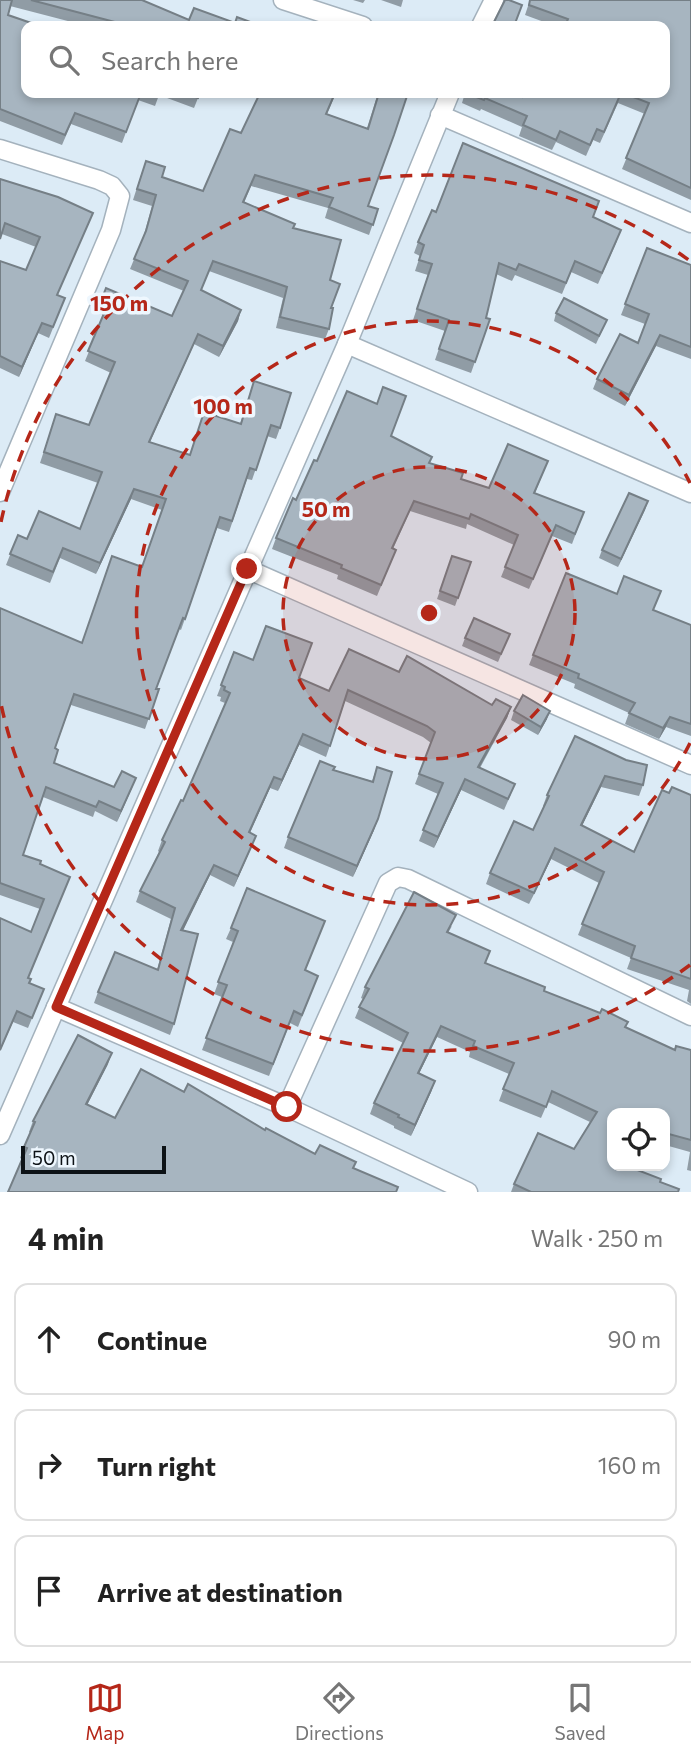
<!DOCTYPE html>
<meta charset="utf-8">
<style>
body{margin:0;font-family:Commissioner,sans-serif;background:#f6f6f6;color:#222}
.controls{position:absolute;right:21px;bottom:21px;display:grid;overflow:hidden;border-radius:14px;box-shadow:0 4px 10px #0003}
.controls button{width:63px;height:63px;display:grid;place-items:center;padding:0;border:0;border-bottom:2px solid #e0e0e0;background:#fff;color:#222;font:35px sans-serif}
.scale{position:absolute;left:21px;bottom:18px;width:145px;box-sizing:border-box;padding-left:7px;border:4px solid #0d1216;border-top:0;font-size:19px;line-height:24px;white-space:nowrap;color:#0d1216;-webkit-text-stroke:5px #eef7fe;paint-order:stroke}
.stop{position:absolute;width:21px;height:21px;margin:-16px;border:5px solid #b52719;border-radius:50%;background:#fff}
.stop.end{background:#b52719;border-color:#fff;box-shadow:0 2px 7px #0008}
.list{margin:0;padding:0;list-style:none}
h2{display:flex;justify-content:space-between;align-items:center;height:91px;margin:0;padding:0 28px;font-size:30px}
h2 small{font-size:23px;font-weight:400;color:#767676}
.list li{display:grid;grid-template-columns:46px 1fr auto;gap:21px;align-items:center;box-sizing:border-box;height:112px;margin:0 14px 14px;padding:0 14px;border:2px solid #e0e0e0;border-radius:14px}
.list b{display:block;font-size:26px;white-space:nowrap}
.list em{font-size:23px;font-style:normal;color:#767676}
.icon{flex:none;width:38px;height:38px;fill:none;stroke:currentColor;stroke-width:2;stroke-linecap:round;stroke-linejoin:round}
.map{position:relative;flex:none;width:691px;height:1192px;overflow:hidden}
.search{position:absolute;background:#fff;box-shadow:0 4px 10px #0003;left:21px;right:21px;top:21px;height:77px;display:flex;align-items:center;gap:18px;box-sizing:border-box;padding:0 24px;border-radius:14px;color:#767676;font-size:26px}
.sheet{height:469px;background:#fff}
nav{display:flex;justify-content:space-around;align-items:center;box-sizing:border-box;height:98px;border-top:2px solid #e0e0e0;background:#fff;font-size:19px;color:#767676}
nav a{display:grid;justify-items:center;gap:4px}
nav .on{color:#b52719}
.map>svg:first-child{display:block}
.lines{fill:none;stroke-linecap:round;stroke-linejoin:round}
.minor-casing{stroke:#a4b2bd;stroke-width:21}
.minor{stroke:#fff;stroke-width:18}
.wall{fill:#909ca5}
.shaded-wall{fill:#757f86}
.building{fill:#a7b5c0;stroke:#757f86;stroke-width:2}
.route{stroke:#b52719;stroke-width:9}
.ring{fill:none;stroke:#b52719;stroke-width:3.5;stroke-dasharray:12 9}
.centre{fill:#b52719;stroke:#eef7fe;stroke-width:3.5}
.ring-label{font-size:21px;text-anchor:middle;font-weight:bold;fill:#b52719;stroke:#eef7fe;stroke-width:7;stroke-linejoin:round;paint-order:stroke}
</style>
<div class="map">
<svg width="691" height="1192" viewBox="0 0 691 1192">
<rect width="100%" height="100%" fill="#dcebf6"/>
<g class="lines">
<!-- minor casing -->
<g class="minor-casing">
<g id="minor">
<polyline points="283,0 363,26"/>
<polyline points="481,26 494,0"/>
<polyline points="440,115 691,223"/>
<polyline points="0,149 99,180 112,186 120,196 111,230 0,492"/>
<polyline points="347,344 691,493"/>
<polyline points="247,569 691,765"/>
<polyline points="56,1007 287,1107 468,1192"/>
<polyline points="287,1107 388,883 398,877 408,879 691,1016"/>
<polyline points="0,1135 347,344 450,93"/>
</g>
</g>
<!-- minor -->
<use href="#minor" class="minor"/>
</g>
<!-- wall -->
<g class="wall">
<polygon points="0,0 142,0 189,20 261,26 87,26 10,6 8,15 26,93 200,93 194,108 159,95 155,106 138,100 122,143 71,124 62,145 0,121"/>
<polygon points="353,0 365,0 363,3"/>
<polygon points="381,0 403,0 401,7"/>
<polygon points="530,0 691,0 691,200 622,169 645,114 618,103 600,143 593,140 586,156 556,142 552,150 519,136 522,127 481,109 480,111 462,103 465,93 522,97 524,93 665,93 665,26 555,26 525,15"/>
<polygon points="255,93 336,93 327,114 367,128 378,93 408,93 368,206 378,209 369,235 325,218 328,208 251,186 244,203 293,228 330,280 331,308 329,329 325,339 276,328 283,298 209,271 201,290 241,310 238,321 219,357 194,344 150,442 189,455 240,424 254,381 280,428 276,439 267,436 252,480 247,479 229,532 217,528 181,630 179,629 156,689 159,689 145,729 71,705 55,748 54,763 114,787 136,778 117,822 95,811 93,817 43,797 23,855 40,864 70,877 28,978 29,984 44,989 28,1028 13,1022 0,1051 0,918 31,932 40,909 0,895 0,608 82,643 142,567 162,510 131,499 96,574 60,558 50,583 6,565 18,535 27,539 80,529 98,483 40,463 56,414 89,425 111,373 85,361 104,315 97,312 101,301 172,316 184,291 130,269 143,238 152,206 133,200 142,172 162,177 203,191 241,133 259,95"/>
<polygon points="0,179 93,213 57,295 65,298 49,338 38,333 19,377 0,368 0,261 26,270 36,247 2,234"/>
<polygon points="436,212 593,217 617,241 598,284 571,272 562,294 515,275 512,281 496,274 486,318 490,319 471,373 435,360 445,331 413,320 428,275 415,271 420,256 414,253 418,242"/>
<polygon points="647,248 691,265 691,359 656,346 625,406 593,389 597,379 638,343 645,324 621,315"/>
<polygon points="556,313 607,320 596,344 554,321"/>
<polygon points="391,436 430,463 461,479 489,488 548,461 535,493 584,512 572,544 552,536 529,589 501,577 514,545 467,524 466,529 410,511 393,549 396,550 377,596 337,579 338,575 272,549 276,538 317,461"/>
<polygon points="648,501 618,567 599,558 602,550"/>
<polygon points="452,556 471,562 455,606 437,599"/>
<polygon points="654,610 691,625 691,736 666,727 659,739 625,724 629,713 574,688 575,684 529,665 533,655"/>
<polygon points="510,634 498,662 462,646 465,638"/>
<polygon points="234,652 329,691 399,672 492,705 511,707 507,718 480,768 511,794 504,810 461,790 434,848 419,841 438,794 415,784 431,743 423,737 345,701 326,757 299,745 278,791 270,788 250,833 256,836 234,887 210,875 183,930 174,1024 170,1035 94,1003 98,992 157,970 171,919 136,902 140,891 159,852 158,851 162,840 183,801 225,703 220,701 221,697 217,696"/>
<polygon points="514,711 547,719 538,735 511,720"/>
<polygon points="575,736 643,785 639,796 601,787 582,826 634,852 669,793 691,795 691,1004 687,1001 689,990 627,969 631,958 578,935 599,883 551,859 529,904 486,884 490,873 533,830 544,806 543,806 547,795"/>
<polygon points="377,767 374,830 353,877 284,848 288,837 333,770 372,781"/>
<polygon points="325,921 305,971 318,976 298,1027 290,1023 269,1076 202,1050 222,997 214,994 233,942 226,939 231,928"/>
<polygon points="452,926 448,933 486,963 544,991 674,1050 691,1050 691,1171 687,1170 690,1152 665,1145 665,1113 612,1113 612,1166 660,1182 678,1192 511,1192 514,1184 574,1149 590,1122 548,1102 541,1118 499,1101 509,1074 469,1057 470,1052 437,1037 419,1073 435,1081 431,1092 411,1136 394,1128 394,1126 370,1114 374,1103 403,1043 355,1018 363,999 361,998 365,987"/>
<polygon points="108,1064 87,1105 115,1118 184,1092 315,1154 356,1162 22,1159 20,1158 30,1132 29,1132 33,1121"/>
</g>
<!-- shaded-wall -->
<g class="shaded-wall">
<polygon points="241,310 238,321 219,357 223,346"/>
<polygon points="42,323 38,333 19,377 22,367"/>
<polygon points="198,334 194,344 145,452 149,442"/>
<polygon points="660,335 656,346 625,406 629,395"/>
<polygon points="134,489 131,499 96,574 100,563"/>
<polygon points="648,501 645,510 618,567 621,559"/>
<polygon points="511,707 507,718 474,777 478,767"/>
<polygon points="550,711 547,719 538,735 541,727"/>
<polygon points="670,717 666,727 659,739 663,728"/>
<polygon points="303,734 299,745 278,791 282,780"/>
<polygon points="605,776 601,787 577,836 581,825"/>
<polygon points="274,777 270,788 245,843 249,832"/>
<polygon points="136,778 132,788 117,822 121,811"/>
<polygon points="465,779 461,790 434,848 438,837"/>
<polygon points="378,819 374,830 353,877 357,866"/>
<polygon points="256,836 252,846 234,887 238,876"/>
<polygon points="555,848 551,859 529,904 534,893"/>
<polygon points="214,865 210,875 178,941 181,930"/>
<polygon points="441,1026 437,1037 414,1084 418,1073"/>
<polygon points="112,1053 108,1064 82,1115 86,1104"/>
<polygon points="435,1081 431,1092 411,1136 415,1125"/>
</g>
<!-- building -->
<g class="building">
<polygon points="0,0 12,0 8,15 40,26 26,26 26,93 141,93 126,132 75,113 65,135 0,109"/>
<polygon points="31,0 142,0 189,20 194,8 235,23 237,17 261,26 130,26"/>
<polygon points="505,0 509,0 522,5 514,26 492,26"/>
<polygon points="530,0 691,0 691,188 626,158 649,103 623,93 665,93 665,26 565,26 568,19 529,5"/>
<polygon points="185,93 200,93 198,98"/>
<polygon points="260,93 335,93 326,114 368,129 379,93 408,93 394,135 368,206 378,209 373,225 329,207 333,198 255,175 243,202 295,224 293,228 341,240 330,280 340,284 331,308 333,308 329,329 280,317 287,287 213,261 201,290 241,310 223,346 198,334 149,442 190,455 204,412 241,424 254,381 291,393 280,428 271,425 256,470 250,468 232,521 220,517 185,619 183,618 156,689 159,689 149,719 74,694 55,748 58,750 54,763 114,787 122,771 136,778 121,811 99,801 96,807 46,787 23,855 41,861 40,864 70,877 28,978 31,979 29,983 44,989 32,1018 17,1011 0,1050 0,918 31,932 44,899 0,883 0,608 82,643 112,556 142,567 166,499 134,489 100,563 63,548 53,572 10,554 18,535 27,539 39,511 80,529 102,472 44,452 56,414 89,425 115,362 88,351 108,304 101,301 106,288 172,316 188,281 134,259 146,231 156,195 137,189 146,161 165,167 162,177 203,191 230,129 241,133"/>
<polygon points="466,93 513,93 522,97 524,93 621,93 604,132 597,129 590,145 560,131 556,140 523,125 527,116 485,98 484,100"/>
<polygon points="463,143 599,201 593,217 621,230 602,273 575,261 566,283 519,264 516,270 499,263 486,318 490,319 475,362 439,349 449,320 417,309 432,264 419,260 424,245 418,242 432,210 436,212"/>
<polygon points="0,179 58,197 93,213 57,295 65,298 53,327 42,323 22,367 0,356 0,261 26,270 40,237 5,223 0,239"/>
<polygon points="647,248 691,265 691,347 660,335 629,395 597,379 620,334 638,343 649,314 625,304"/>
<polygon points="564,298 607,320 599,336 556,313"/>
<polygon points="383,387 406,396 391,436 432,457 429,463 463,473 461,479 489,488 508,444 548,461 534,493 584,512 575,534 556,525 533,579 505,567 518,535 471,514 469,519 414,501 392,548 396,550 381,585 341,568 342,565 276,538 293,498 296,500 314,460 317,461 347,391 377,404"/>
<polygon points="629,493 648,501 621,559 602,550"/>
<polygon points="452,556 471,562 458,598 440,591"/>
<polygon points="566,573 617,594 624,576 661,591 653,610 691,625 691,724 670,717 663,728 629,713 635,703 578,678 579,674 533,655"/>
<polygon points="474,618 510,634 501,654 465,638"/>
<polygon points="266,626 312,643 299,678 329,691 349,649 399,672 407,656 492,705 496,699 511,707 478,767 515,784 508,799 465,779 438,837 423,830 443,783 419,774 435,732 427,726 348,690 330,746 303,734 282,780 274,777 249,832 256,836 238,876 214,865 181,930 198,934 174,1024 98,992 115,952 158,970 175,908 140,891 165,842 162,840 181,800 183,801 230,693 224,690 225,687 221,685 234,652 253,660"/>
<polygon points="523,695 550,711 541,727 514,711"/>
<polygon points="575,736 626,760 647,765 643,785 605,776 581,825 634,852 662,790 669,793 672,787 691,795 691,979 631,958 635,946 582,924 604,872 555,848 534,893 490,873 514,821 533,830 549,796 547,795"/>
<polygon points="320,761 335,767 333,770 373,782 377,767 392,772 378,819 357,866 288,837"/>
<polygon points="247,888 325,921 305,970 318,976 302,1015 294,1011 273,1064 206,1038 227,985 218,982 238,931 231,928"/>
<polygon points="414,892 456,915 447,932 490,951 485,963 545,987 544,991 600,1013 602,1009 628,1022 625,1027 675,1050 676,1046 691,1050 691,1140 665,1133 665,1113 612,1113 612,1166 627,1166 661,1179 660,1182 679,1189 678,1192 531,1192 514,1184 538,1133 574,1149 597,1112 552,1091 546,1107 503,1089 514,1063 473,1046 475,1041 441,1026 418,1073 435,1081 415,1125 398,1117 399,1115 374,1103 408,1033 359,1007 369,989 365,987"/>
<polygon points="78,1035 112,1053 86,1104 115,1118 141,1069 184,1092 188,1084 265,1130 266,1128 315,1154 320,1145 356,1162 353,1168 398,1187 396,1192 8,1192 27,1148 24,1147 35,1122 33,1121"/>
</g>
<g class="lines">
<!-- route -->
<polyline class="route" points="247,569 56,1007 287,1107"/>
</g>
<!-- distance rings -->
<circle cx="429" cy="613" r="146" fill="#b52719" fill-opacity=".12"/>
<g class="ring">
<circle cx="429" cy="613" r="146"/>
<path d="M690 743A292 292 0 1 1 690 483"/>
<path d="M690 965A438 438 0 0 1 1 704M1 522A438 438 0 0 1 690 261"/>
</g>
<circle cx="429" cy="613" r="10" class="centre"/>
<g class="ring-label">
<text x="119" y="311">150 m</text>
<text x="223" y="414">100 m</text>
<text x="326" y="517">50 m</text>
</g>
</svg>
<div class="controls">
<button><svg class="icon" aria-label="locate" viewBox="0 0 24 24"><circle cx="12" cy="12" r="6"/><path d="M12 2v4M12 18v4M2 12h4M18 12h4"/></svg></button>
</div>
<div class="scale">50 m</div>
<div class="stop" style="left:287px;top:1107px"></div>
<div class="stop end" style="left:247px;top:569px"></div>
<div class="search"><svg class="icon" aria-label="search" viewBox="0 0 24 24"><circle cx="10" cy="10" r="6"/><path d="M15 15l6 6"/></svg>Search here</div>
</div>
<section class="sheet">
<h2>4 min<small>Walk · 250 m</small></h2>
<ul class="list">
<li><svg class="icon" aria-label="ahead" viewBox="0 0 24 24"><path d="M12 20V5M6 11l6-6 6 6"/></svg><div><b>Continue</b></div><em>90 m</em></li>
<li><svg class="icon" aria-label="right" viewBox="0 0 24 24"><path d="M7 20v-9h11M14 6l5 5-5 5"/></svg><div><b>Turn right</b></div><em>160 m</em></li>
<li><svg class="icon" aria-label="arrive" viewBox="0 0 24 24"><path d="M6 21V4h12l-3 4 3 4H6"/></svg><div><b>Arrive at destination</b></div></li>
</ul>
</section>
<nav>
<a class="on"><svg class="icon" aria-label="map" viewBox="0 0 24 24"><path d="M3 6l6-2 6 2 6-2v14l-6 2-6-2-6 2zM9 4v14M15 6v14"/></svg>Map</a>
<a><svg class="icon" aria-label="directions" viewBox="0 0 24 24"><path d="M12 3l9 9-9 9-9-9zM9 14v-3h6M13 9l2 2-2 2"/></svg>Directions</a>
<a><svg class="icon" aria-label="saved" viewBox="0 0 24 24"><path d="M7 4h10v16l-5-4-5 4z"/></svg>Saved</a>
</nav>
